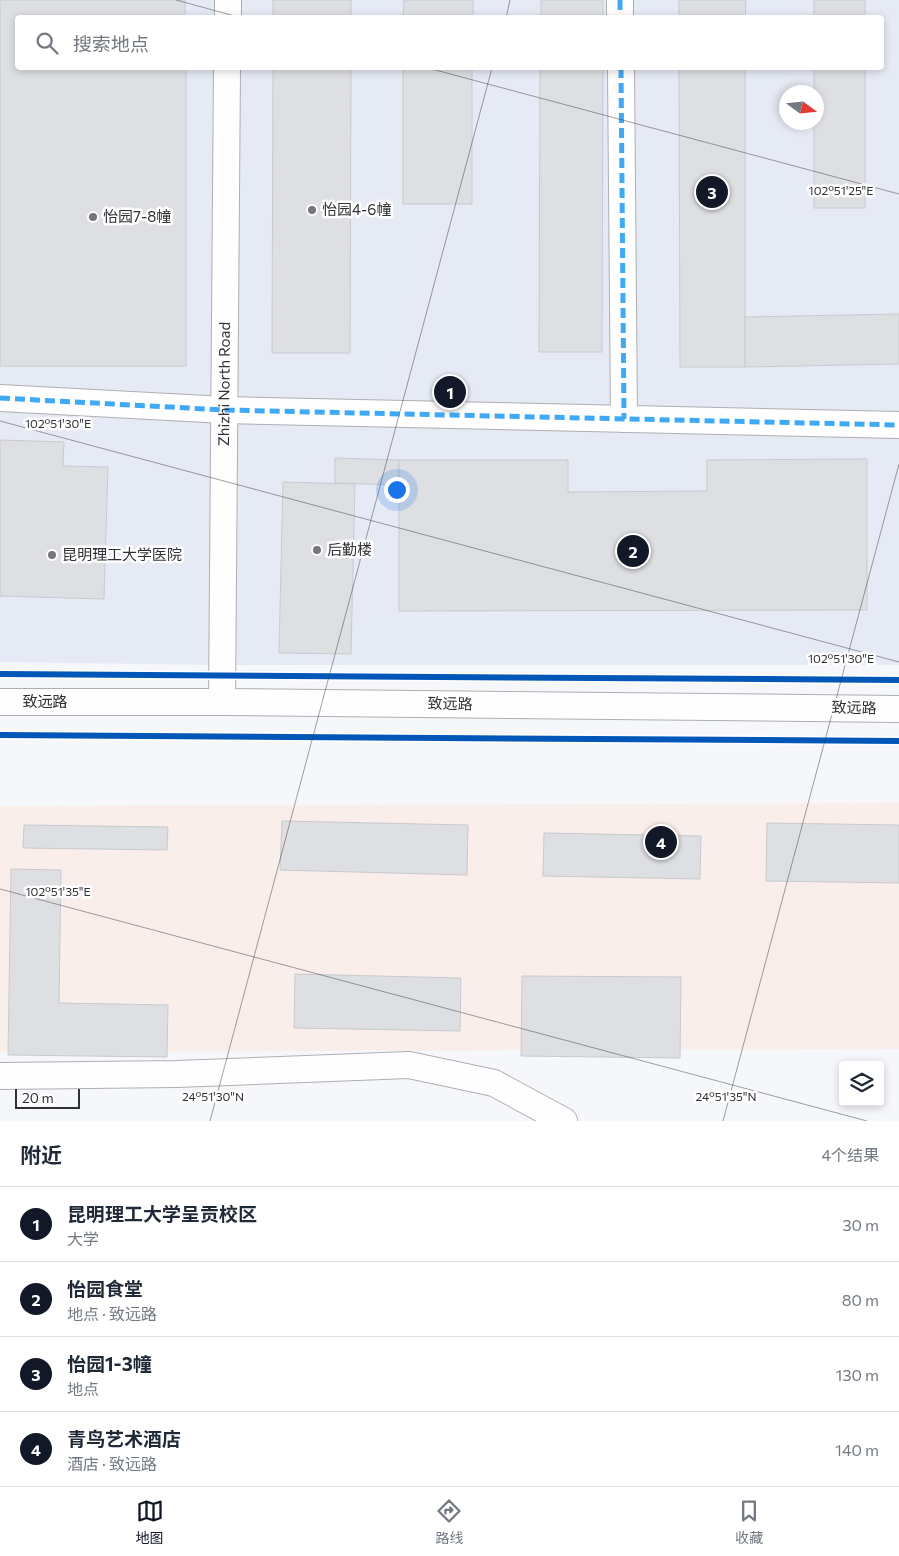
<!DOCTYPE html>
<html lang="zh">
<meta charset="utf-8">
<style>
body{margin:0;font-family:Commissioner,"Noto Sans SC",sans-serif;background:#f6f6f7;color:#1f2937}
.controls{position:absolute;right:15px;bottom:15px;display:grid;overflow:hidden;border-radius:5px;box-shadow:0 2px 8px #0003}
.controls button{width:45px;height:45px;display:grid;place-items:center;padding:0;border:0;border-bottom:1px solid #e0e1e3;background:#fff;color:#1f2937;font:25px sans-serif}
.compass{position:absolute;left:779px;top:85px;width:45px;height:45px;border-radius:50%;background:#fff;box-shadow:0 2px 8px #0003;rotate:105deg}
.scale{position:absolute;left:15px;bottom:12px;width:65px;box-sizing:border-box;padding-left:5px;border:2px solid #303135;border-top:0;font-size:14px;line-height:18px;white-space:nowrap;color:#303135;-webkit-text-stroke:4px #fff;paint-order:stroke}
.you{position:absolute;left:396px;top:489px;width:18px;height:18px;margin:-12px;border:4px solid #fff;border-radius:50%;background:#1a73e8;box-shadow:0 0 0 8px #1a73e833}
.badge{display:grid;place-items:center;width:32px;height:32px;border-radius:50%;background:#111827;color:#fff;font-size:16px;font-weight:700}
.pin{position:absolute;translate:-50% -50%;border:2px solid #fff;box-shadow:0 1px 5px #0006}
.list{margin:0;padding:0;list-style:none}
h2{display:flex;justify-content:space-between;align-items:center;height:65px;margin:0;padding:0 20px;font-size:21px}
h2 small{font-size:16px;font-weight:400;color:#747a83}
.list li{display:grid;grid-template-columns:32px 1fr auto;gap:15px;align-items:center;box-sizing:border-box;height:75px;padding:0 20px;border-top:1px solid #e0e1e3}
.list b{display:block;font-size:19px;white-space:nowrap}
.list p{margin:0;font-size:16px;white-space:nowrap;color:#747a83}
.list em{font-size:16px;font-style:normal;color:#747a83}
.icon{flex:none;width:28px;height:28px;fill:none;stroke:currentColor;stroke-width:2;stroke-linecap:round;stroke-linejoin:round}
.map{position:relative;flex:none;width:899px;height:1121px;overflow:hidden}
.search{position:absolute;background:#fff;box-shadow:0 2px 8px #0003;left:15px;right:15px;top:15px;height:55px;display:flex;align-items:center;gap:12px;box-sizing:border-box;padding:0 18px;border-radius:5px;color:#747a83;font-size:19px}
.sheet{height:365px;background:#fff}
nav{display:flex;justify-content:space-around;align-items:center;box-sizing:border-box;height:70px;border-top:1px solid #e0e1e3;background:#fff;font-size:14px;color:#747a83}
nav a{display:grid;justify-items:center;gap:2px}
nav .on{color:#111827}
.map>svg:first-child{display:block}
.commercial{fill:#faeeea}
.built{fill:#e5eaf4;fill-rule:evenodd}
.building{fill:#dddfe3;stroke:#c9cace}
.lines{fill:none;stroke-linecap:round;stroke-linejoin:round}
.minor-casing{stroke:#aeafb2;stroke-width:28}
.minor{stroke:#fefefe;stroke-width:26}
.quiet{stroke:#3fa9f5;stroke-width:5;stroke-dasharray:10 5;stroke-linecap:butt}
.cycleway-casing{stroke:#fff;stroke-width:9}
.cycleway{stroke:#0057b8;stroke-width:6}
.ticks{fill:none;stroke:#303135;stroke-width:1;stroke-opacity:0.45}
.poi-dot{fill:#75767a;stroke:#fff;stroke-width:2}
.labels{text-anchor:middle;stroke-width:5;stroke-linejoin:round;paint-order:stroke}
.poi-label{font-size:15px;fill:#303135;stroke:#fff;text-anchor:start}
.street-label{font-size:15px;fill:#303135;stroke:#fff}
.ticks-label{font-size:12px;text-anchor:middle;fill:#303135;stroke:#fff;stroke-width:5;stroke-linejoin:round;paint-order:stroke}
</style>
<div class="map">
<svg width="899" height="1121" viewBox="0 0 899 1121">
<rect width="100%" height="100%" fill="#f5f7fb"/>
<!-- commercial -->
<polygon class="commercial" points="899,803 899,1049 0,1052 0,806"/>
<!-- built -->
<path class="built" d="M0,0H899V665H223L0,662ZM18,18H882V68H18ZM786,92H816V122H786Z"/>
<!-- building -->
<g class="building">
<polygon points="0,0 185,0 185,18 18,18 18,68 186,68 186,366 0,366"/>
<rect x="273" y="0" width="78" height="18"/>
<polygon points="404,0 473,0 473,18 403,18"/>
<rect x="541" y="0" width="62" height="18"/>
<polygon points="679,0 746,0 745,18 679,18"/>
<rect x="814" y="0" width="51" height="18"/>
<polygon points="273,68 351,68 350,353 272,353"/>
<rect x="403" y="68" width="69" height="136"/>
<polygon points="540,68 603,68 602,352 539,352"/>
<polygon points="679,68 745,68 745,367 680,367"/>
<polygon points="814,68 865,68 865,208 814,208 814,122 816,122 816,92 814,92"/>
<polygon points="899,314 899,364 745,367 745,317"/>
<polygon points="0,440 64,442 63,466 108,467 104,599 0,596"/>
<polygon points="335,458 399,460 398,485 335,483"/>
<polygon points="867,459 867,610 399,611 399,460 568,460 568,492 707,491 707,460"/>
<polygon points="283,482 355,484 351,654 279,653"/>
<polygon points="282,821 468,825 467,875 280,870"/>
<polygon points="767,823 899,825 899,883 766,881"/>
<polygon points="24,825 168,827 167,850 23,848"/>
<polygon points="544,833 701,836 700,879 543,876"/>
<polygon points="11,869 61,870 59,1003 168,1005 167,1057 8,1055"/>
<polygon points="295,974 461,978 460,1031 294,1028"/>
<polygon points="522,976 681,977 680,1058 521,1056"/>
</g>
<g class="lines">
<!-- minor casing -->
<g class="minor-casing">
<g id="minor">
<polyline points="620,0 620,18"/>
<polyline points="228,18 228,0"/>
<polyline points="621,68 624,419"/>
<polyline points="0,398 225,410 899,425"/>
<polyline points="0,702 222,702 899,709"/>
<path id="s1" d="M222,702L227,68"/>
<polyline points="0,1076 177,1074 409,1065 494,1083 564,1121"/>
</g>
</g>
<!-- minor -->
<use href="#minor" class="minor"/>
<!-- quiet -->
<g class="quiet">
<polyline points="620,0 620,18"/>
<polyline points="621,68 624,419"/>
<polyline points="0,398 225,410 899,425"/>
</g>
<!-- cycleway casing -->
<g class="cycleway-casing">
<g id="cycleway">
<polyline points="0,674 899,680"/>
<polyline points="0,735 899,741"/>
</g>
</g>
<!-- cycleway -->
<use href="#cycleway" class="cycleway"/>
</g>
<!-- ticks -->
<path class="ticks" d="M176,0L242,18M506,18L510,0M428,68L899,194M0,421L899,662M0,889L867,1121M210,1121L492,68M723,1121L899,464"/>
<!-- markers -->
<g class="poi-dot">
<circle cx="312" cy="210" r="5"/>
<circle cx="93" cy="217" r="5"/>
<circle cx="317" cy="550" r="5"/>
<circle cx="52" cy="555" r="5"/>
</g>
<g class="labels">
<!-- poi labels -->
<g class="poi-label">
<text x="322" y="215">怡园4-6幢</text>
<text x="103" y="222">怡园7-8幢</text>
<text x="327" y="555">后勤楼</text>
<text x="62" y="560">昆明理工大学医院</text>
</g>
<!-- street labels -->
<g class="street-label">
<text dy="5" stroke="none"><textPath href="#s1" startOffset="318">Zhizhi North Road</textPath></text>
<text x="45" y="707">致远路</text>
<text transform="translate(450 704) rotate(1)" y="5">致远路</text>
<text transform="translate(854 708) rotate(1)" y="5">致远路</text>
</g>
</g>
<g class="ticks-label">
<text x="841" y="195">102°51'25"E</text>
<text x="58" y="428">102°51'30"E</text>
<text x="841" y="663">102°51'30"E</text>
<text x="58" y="896">102°51'35"E</text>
<text x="213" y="1101">24°51'30"N</text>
<text x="726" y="1101">24°51'35"N</text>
</g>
</svg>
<div class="controls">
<button><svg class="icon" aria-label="layers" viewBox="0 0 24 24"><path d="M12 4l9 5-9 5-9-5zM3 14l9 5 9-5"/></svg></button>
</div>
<svg class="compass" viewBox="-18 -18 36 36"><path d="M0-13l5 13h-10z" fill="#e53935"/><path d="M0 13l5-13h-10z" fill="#747a83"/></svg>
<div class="scale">20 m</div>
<div class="you"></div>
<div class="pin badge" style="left:450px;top:392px">1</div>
<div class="pin badge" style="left:633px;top:551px">2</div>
<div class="pin badge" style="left:712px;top:192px">3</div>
<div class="pin badge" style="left:661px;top:842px">4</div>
<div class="search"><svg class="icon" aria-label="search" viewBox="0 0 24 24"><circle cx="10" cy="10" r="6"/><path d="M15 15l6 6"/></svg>搜索地点</div>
</div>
<section class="sheet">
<h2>附近<small>4个结果</small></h2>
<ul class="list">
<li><span class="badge">1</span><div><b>昆明理工大学呈贡校区</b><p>大学</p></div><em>30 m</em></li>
<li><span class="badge">2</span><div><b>怡园食堂</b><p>地点 · 致远路</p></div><em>80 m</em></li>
<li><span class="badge">3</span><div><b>怡园1-3幢</b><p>地点</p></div><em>130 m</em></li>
<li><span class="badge">4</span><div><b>青鸟艺术酒店</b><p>酒店 · 致远路</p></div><em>140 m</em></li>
</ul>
</section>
<nav>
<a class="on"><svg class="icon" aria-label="map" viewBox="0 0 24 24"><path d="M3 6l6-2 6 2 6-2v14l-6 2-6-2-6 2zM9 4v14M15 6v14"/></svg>地图</a>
<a><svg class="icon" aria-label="directions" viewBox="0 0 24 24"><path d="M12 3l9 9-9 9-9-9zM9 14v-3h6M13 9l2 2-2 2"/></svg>路线</a>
<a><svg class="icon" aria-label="saved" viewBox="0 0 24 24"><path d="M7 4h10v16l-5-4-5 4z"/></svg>收藏</a>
</nav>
